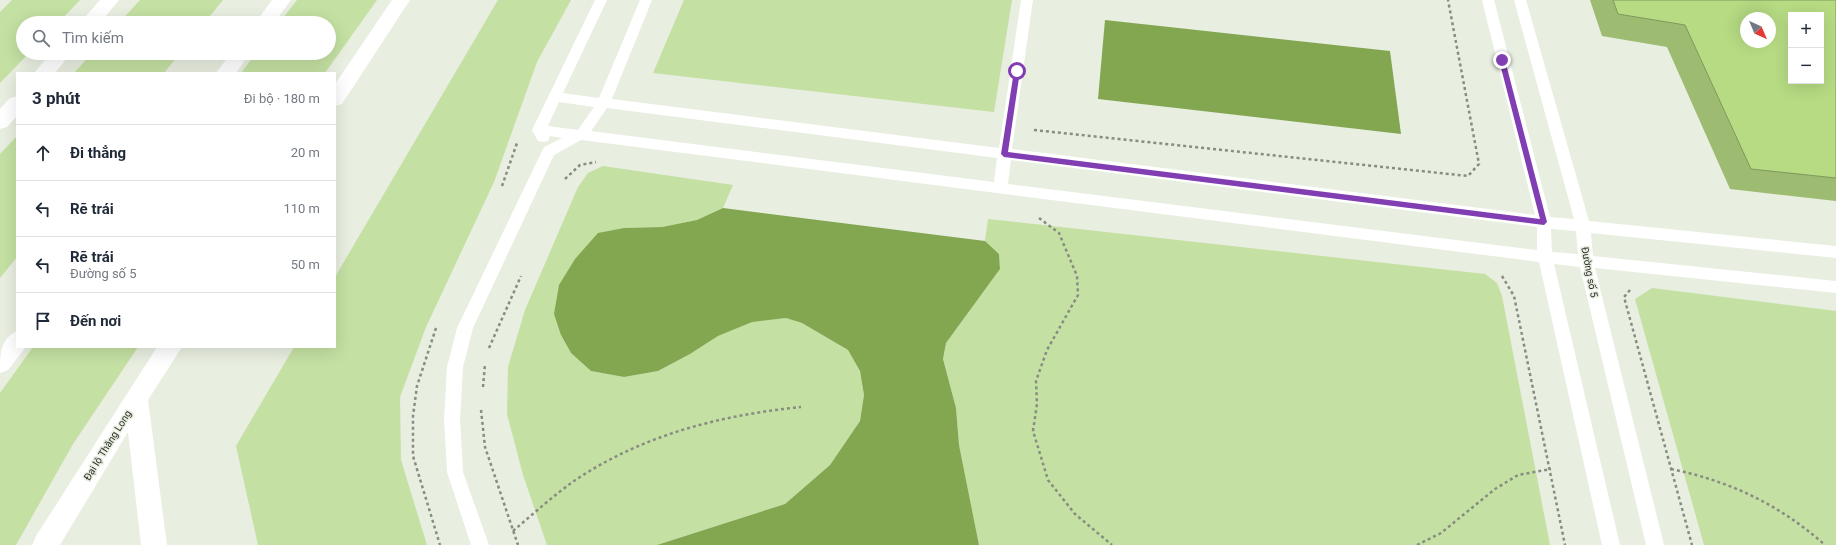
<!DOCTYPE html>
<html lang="vi">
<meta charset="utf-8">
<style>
body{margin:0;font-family:Roboto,sans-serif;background:#f6f6f7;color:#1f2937}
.controls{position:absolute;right:12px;top:12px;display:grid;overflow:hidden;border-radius:0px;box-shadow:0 4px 16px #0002}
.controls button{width:36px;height:36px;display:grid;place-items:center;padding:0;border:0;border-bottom:1px solid #e0e1e3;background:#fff;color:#1f2937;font:20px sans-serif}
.compass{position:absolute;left:1740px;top:12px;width:36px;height:36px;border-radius:50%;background:#fff;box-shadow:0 4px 16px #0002;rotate:136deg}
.stop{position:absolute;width:12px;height:12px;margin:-9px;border:3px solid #803eb2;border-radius:50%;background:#fff}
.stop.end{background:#803eb2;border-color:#fff;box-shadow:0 1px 4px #0008}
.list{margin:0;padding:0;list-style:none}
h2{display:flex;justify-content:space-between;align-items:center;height:52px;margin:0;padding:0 16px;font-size:17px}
h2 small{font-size:13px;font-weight:400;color:#747a83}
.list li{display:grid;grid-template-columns:26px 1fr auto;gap:12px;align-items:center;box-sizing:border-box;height:56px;padding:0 16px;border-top:1px solid #e0e1e3}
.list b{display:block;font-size:15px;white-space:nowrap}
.list p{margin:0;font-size:13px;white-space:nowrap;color:#747a83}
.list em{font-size:13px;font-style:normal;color:#747a83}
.icon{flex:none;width:22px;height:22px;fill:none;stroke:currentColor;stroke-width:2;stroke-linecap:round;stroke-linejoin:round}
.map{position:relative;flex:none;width:1836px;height:545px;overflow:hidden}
.search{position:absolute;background:#fff;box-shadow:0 4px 16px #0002;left:16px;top:16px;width:320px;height:44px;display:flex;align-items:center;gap:10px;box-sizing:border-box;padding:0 14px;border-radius:22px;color:#747a83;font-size:15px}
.panel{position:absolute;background:#fff;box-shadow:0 4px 16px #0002;left:16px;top:72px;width:320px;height:276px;border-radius:0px}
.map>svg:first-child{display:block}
.green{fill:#c4e0a2}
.water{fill:#83a650}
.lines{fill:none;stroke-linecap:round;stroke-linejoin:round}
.path{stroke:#888c83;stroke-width:2.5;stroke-dasharray:3 3;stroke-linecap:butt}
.service{fill:#fff;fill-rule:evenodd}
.primary{fill:#fff;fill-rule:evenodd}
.trunk{fill:#fff;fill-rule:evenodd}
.wall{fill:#9dbc71}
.building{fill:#b6db83;stroke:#7f995c;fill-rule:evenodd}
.route{fill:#803eb2}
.labels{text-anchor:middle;stroke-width:3;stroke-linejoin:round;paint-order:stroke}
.street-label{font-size:10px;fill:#292c27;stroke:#e8eee0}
</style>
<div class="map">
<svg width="1836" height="545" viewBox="0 0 1836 545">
<rect width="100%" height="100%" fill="#e8eee0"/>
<!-- green -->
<g class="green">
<polygon points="12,0 80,0 58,23 23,23 23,53 29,53 0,83 0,12"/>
<polygon points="140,0 223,0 204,23 119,23"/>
<polygon points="297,0 377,0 325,73 241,73 256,53 329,53 329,23 279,23"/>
<polygon points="498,0 571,0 537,62 494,182 426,327 400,397 401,460 427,545 258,545 236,446 294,347 335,347 335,277"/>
<polygon points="684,0 1012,0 994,112 653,73"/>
<polygon points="92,53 180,53 164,73 74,73"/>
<polygon points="17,136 17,257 0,278 0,154"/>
<polygon points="603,166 733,185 723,208 697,220 662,227 624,228 561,335 571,353 591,371 624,377 658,371 690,354 718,336 752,321 786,318 802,323 848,350 860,371 864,395 860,421 830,465 785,504 657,545 547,545 523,475 507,414 508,367 525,310 578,187 588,173"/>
<polygon points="988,219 1485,274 1497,283 1502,296 1550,545 979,545 959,445 956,408 943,359 946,343 1000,269 999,254 985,241"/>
<polygon points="1652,288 1836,311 1836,545 1704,545 1635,299"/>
<polygon points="33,347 138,347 73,444 16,545 0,545 0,393"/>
</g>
<!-- water -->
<g class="water">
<polygon points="1105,20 1390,51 1401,134 1098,99"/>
<polygon points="723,208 985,241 999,254 1000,269 946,343 943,359 956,408 959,445 979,545 657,545 785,504 830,465 860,421 864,395 860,371 848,350 802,323 786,318 752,322 718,336 690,354 658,371 624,377 591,371 571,353 561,335 554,314 559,285 575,259 598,233 624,228 662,227 697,220"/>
</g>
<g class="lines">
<!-- path -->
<g class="path">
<polyline points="1034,130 1468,176 1479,164 1448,0"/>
<polyline points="565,179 580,165 596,162"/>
<polyline points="502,186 517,143"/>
<polyline points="1039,218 1059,233 1077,276 1078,295 1047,350 1036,381 1037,404 1033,431 1048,480 1075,514 1112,545"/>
<polyline points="1502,276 1514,296 1565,545"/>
<polyline points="1630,290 1624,297 1692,545"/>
<polyline points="436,328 417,386 413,416 413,456 440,545"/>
<polyline points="489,348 521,276"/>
<polyline points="483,387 485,364"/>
<polyline points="481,410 485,447 518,545"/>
<path d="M1671,469C1730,481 1780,505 1825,545"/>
<path d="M513,531C533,514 553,496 574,481C642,435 721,415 801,407"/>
<polyline points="1417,545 1441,533 1495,489 1518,475 1551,469"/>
</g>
<!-- service -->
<path class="service" d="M595,0H607L563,93L599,98L640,0H652L612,99L999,148L1021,0H1033L1012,149L1535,215L1482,0H1494L1550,217L1574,219L1514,0H1526L1589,221L1836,246V258L1591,233L1593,256L1836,281V293L1595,268L1664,545H1646L1580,267L1554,264L1620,545H1602L1539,262L581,140L554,155L473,328L463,367L460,419L463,472L489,545H471L447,472L444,419L447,367L457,328L542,151L544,147L562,138L550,136L548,141L543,142L538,141L532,130ZM559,102L594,107L578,130L548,126ZM607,108L997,158L994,182L591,131ZM1011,160L1537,227V250L1008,184ZM1551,229L1576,231L1578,254L1552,252Z"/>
<!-- primary -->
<g class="primary">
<polygon points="392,0 410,0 342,104 335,106 335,84"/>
<polygon points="157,347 182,347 148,400 167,545 141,545 128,432 60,545 32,545 36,536"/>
</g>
<!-- trunk -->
<g class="trunk">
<polygon points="100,0 119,0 100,23 80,23"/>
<polygon points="272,0 291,0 274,23 255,23"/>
<polygon points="51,53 71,53 55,73 34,73"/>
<polygon points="231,53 250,53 236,73 216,73"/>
<polygon points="17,96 17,116 7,127 0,129 0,109 10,98"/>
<path d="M17,331V347H26L8,370L0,373C0,354 0,339 17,331Z"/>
</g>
</g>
<!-- wall -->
<polygon class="wall" points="1590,0 1836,0 1836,201 1730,189 1667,47 1602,36"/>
<!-- building -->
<path class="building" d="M1613,0H1836V178L1751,169L1685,25L1618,14ZM1791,15H1821V81H1791ZM1746,18H1770V42H1746Z"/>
<!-- route -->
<polygon class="route" points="1502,58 1505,60 1547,222 1544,225 1004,157 1001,154 1014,71 1017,69 1020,71 1008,152 1540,219 1499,60"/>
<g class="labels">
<!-- street labels -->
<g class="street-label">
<text transform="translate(1590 272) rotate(79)" y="4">Đường số 5</text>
<text transform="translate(107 445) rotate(-58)" y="4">Đại lộ Thăng Long</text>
</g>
</g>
</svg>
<div class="controls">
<button>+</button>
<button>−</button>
</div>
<svg class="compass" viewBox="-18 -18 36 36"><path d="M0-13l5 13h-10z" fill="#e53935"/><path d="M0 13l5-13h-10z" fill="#747a83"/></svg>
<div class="stop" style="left:1017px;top:71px"></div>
<div class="stop end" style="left:1502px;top:60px"></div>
<div class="search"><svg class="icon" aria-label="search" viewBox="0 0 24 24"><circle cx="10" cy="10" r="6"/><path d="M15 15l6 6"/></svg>Tìm kiếm</div>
<section class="panel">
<h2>3 phút<small>Đi bộ · 180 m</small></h2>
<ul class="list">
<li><svg class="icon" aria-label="ahead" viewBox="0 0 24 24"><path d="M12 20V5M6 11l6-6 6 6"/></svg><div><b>Đi thẳng</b></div><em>20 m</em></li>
<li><svg class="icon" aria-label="left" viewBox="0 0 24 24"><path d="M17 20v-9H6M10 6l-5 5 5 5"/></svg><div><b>Rẽ trái</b></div><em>110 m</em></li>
<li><svg class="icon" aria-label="left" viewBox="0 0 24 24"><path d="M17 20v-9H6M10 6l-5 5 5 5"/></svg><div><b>Rẽ trái</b><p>Đường số 5</p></div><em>50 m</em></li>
<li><svg class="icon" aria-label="arrive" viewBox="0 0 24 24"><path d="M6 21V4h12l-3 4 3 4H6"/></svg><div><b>Đến nơi</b></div></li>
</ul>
</section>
</div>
